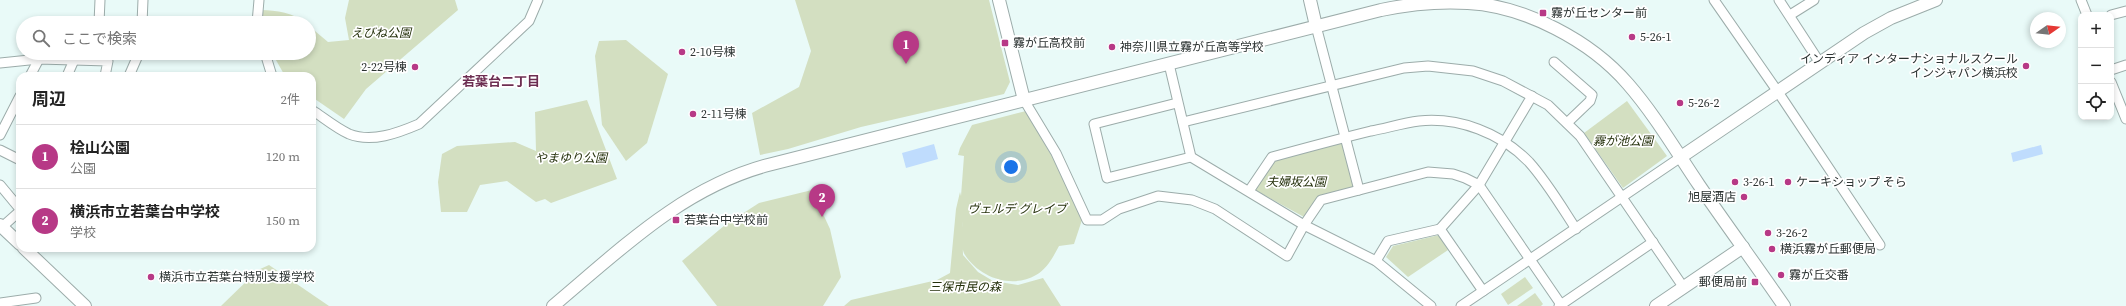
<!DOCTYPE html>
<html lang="ja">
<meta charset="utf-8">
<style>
body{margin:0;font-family:"Source Serif 4","Noto Sans JP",serif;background:#f2f2f2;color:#222}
.controls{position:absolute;right:12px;top:12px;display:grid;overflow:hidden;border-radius:8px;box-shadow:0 2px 6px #0003}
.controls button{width:36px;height:36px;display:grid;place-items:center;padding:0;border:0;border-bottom:1px solid #e0e0e0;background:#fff;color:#222;font:20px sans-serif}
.compass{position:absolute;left:2030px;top:12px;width:36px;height:36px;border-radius:50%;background:#fff;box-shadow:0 2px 6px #0003;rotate:76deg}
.you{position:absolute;left:1011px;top:167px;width:14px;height:14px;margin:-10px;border:3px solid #fff;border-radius:50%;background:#1a73e8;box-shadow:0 0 0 6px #1a73e833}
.badge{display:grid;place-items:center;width:26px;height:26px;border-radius:50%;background:#b73986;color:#fff;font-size:13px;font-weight:700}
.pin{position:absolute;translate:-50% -33px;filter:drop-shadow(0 1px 2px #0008)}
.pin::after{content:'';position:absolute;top:21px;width:14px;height:12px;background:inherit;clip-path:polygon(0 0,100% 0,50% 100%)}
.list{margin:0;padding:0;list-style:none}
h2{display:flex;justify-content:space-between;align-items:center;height:52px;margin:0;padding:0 16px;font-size:17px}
h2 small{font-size:13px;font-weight:400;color:#767676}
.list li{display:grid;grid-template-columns:26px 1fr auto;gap:12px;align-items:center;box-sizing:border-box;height:64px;padding:0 16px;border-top:1px solid #e0e0e0}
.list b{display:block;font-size:15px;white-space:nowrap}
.list p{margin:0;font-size:13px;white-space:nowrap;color:#767676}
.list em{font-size:13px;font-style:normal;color:#767676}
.icon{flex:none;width:22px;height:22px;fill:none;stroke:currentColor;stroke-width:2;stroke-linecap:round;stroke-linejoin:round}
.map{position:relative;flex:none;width:2126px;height:306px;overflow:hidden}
.search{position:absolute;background:#fff;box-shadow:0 2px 6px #0003;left:16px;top:16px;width:300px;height:44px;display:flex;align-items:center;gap:10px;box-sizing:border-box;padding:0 14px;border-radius:22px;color:#767676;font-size:15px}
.panel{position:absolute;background:#fff;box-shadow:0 2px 6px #0003;left:16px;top:72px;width:300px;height:180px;border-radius:12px}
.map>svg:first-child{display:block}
.green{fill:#d3dfc1}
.water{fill:#bfdcfd}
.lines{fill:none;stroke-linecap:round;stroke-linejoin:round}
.street-casing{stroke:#9cacaa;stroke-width:11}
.secondary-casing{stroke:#9cacaa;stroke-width:14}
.street{stroke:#fff;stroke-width:9}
.secondary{stroke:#fff;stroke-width:12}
.poi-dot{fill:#b73986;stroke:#fff;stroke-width:1.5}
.labels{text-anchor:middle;stroke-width:3.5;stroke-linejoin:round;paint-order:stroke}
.poi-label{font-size:12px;fill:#2c3332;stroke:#fff;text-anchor:start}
.park-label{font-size:12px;font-style:italic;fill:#24300b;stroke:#fff}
.neighbourhood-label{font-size:13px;font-weight:bold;fill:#6d2e52;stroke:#fff}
</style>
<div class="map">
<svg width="2126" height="306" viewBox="0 0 2126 306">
<rect width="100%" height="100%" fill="#e9faf8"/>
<!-- green -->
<g class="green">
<polygon points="349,0 455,0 458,10 366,89 344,119 312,97 312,76 285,76 272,53 309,53 309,26 328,42 349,40 345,18"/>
<polygon points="795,0 989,0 1010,82 1004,94 861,127 788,149 760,155 752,113 799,87 811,51"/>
<path d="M261,10C276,10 294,13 306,23H264Z"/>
<polygon points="626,40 668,74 647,143 626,161 602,125 595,56 599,41"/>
<polygon points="587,100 617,179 551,203 545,199 536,202 507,181 480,185 467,212 441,212 438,182 442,154 457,146 515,142 536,151 535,112"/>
<polygon points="1627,101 1667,156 1623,188 1584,133"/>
<path d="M1026,111L1063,176L1082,220L1074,244L1059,246C1053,257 1047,269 1036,275C1012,289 980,278 965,255C960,247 963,230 962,221L963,255L978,272L993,281L1018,285L1043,278L1061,306H844L851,300L937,280L950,273L956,209L960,192L961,196L964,156L958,155L960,148L972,125Z"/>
<polygon points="1343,141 1355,186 1318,197 1304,217 1255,190 1274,160"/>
<polygon points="812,190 830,229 841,277 823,306 717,306 682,261 725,225 759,203"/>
<polygon points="1439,235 1448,250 1408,277 1386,257 1393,246"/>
<polygon points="269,265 329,306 221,306 258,270"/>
<polygon points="1525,277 1533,288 1508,305 1501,294"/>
<polygon points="1535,293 1543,304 1541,306 1517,306"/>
</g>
<!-- water -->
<g class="water">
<polygon points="934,144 938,159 906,168 902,153"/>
<polygon points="2041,145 2043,154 2013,162 2011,153"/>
</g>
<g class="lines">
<!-- street casing -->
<g class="street-casing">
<g id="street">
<polyline points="1714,0 1778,92 1880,245"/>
<polyline points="1779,0 1820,63"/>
<polyline points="2081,0 2087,15"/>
<polyline points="1790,15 1814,0"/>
<polyline points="2111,15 2126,11"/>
<polyline points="99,23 100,0"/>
<polyline points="142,23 143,0"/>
<polyline points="257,23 259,0"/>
<polyline points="1316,26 1359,190"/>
<polyline points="265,53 272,76"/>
<polyline points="1554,62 1592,95 1590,101 1567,123"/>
<polyline points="0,63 39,59 108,61 105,76"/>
<polyline points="1169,64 1191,157"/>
<polyline points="2111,70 2126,65"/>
<polyline points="30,76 39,59"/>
<polyline points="67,76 74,60"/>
<polyline points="129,76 139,53"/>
<polyline points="2111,82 2126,119"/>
<polyline points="1024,100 1056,153 1087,220 1102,220 1119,209 1158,196 1192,200 1215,209 1287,256 1304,225 1321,200 1428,172 1453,174 1465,178 1479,185 1562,306"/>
<polyline points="1177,103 1094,124 1107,178 1191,157 1304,225 1376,261 1431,306"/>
<path d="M312,110C324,118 336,128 349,134C372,143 398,133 419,124L529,21L538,0"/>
<polyline points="1183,122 1404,68 1428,66 1473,71 1503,81 1548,105 1580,136 1684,288"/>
<polyline points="0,135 20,96"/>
<polyline points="0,150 20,160"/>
<polyline points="0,185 20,209"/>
<path d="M1249,191L1272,157C1305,148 1338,139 1371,131C1387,128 1403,123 1419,121C1459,117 1501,133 1529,162C1547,182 1561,206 1576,229"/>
<polyline points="2,227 20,211"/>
<polyline points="1440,229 1479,185 1532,96"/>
<polyline points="1376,261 1388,241 1440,229 1483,291"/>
<polyline points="0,303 36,298"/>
<polyline points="1461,306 1681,157"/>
<polyline points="1559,306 1653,242"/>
</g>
</g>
<!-- secondary casing -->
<g class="secondary-casing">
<g id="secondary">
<polyline points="999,0 1024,100"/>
<polyline points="1310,0 1316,26"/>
<polyline points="1681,157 1864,33 1891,18 1936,0"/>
<polyline points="0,225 20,244"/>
<polyline points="24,248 85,306"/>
<path d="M553,306C620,250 682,188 768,165L1381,10C1410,4 1438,1 1468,3C1525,6 1591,41 1628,84C1655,115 1676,151 1699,185C1727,226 1756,265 1784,306"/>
<polyline points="1656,306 1743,247"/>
</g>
</g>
<!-- street -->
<use href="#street" class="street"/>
<!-- secondary -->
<use href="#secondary" class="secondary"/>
</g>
<!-- markers -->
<g class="poi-dot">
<rect x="1539" y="9" width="8" height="8" rx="2"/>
<circle cx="1632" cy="37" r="4"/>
<rect x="1001" y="39" width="8" height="8" rx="2"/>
<circle cx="1112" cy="47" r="4"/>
<circle cx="682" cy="52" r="4"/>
<circle cx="2026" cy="66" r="4"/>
<circle cx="415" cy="67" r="4"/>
<circle cx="1680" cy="103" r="4"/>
<circle cx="693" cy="114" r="4"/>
<circle cx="1735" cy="182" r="4"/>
<circle cx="1788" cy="182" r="4"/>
<circle cx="1744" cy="197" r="4"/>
<rect x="672" y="216" width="8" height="8" rx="2"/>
<circle cx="1768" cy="233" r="4"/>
<circle cx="1772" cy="249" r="4"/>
<circle cx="1781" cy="275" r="4"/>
<circle cx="151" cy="277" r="4"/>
<rect x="1751" y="278" width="8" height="8" rx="2"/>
</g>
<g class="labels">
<!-- poi labels -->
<g class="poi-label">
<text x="1551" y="17">霧が丘センター前</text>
<text x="1640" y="41">5-26-1</text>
<text x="1013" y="47">霧が丘高校前</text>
<text x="1120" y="51">神奈川県立霧が丘高等学校</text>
<text x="690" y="56">2-10号棟</text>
<text x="2018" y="63" text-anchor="end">インディア インターナショナルスクール<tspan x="2018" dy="14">インジャパン横浜校</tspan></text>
<text x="407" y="71" text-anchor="end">2-22号棟</text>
<text x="1688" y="107">5-26-2</text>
<text x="701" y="118">2-11号棟</text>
<text x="1743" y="186">3-26-1</text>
<text x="1796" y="186">ケーキショップ そら</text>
<text x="1736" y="201" text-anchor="end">旭屋酒店</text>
<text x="684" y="224">若葉台中学校前</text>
<text x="1776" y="237">3-26-2</text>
<text x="1780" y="253">横浜霧が丘郵便局</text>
<text x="1789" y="279">霧が丘交番</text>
<text x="159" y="281">横浜市立若葉台特別支援学校</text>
<text x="1747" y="286" text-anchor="end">郵便局前</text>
</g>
<!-- park labels -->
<g class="park-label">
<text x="381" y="37">えびね公園</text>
<text x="1623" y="145">霧が池公園</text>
<text x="571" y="162">やまゆり公園</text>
<text x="1296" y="186">夫婦坂公園</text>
<text x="1017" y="213">ヴェルデ グレイブ</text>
<text x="965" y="291">三保市民の森</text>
</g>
<!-- neighbourhood labels -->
<g class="neighbourhood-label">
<text x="501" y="86">若葉台二丁目</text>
</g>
</g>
</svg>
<div class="controls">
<button>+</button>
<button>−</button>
<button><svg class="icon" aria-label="locate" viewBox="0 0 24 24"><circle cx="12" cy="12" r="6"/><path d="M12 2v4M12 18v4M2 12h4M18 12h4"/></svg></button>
</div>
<svg class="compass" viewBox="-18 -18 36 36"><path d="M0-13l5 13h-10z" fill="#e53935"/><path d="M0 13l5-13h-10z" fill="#767676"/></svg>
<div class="you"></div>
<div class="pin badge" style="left:906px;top:64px">1</div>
<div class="pin badge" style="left:822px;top:217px">2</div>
<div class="search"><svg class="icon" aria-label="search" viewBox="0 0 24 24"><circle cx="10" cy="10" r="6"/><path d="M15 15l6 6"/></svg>ここで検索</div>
<section class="panel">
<h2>周辺<small>2件</small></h2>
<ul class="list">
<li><span class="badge">1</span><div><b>桧山公園</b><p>公園</p></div><em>120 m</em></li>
<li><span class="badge">2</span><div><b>横浜市立若葉台中学校</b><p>学校</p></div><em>150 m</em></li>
</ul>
</section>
</div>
